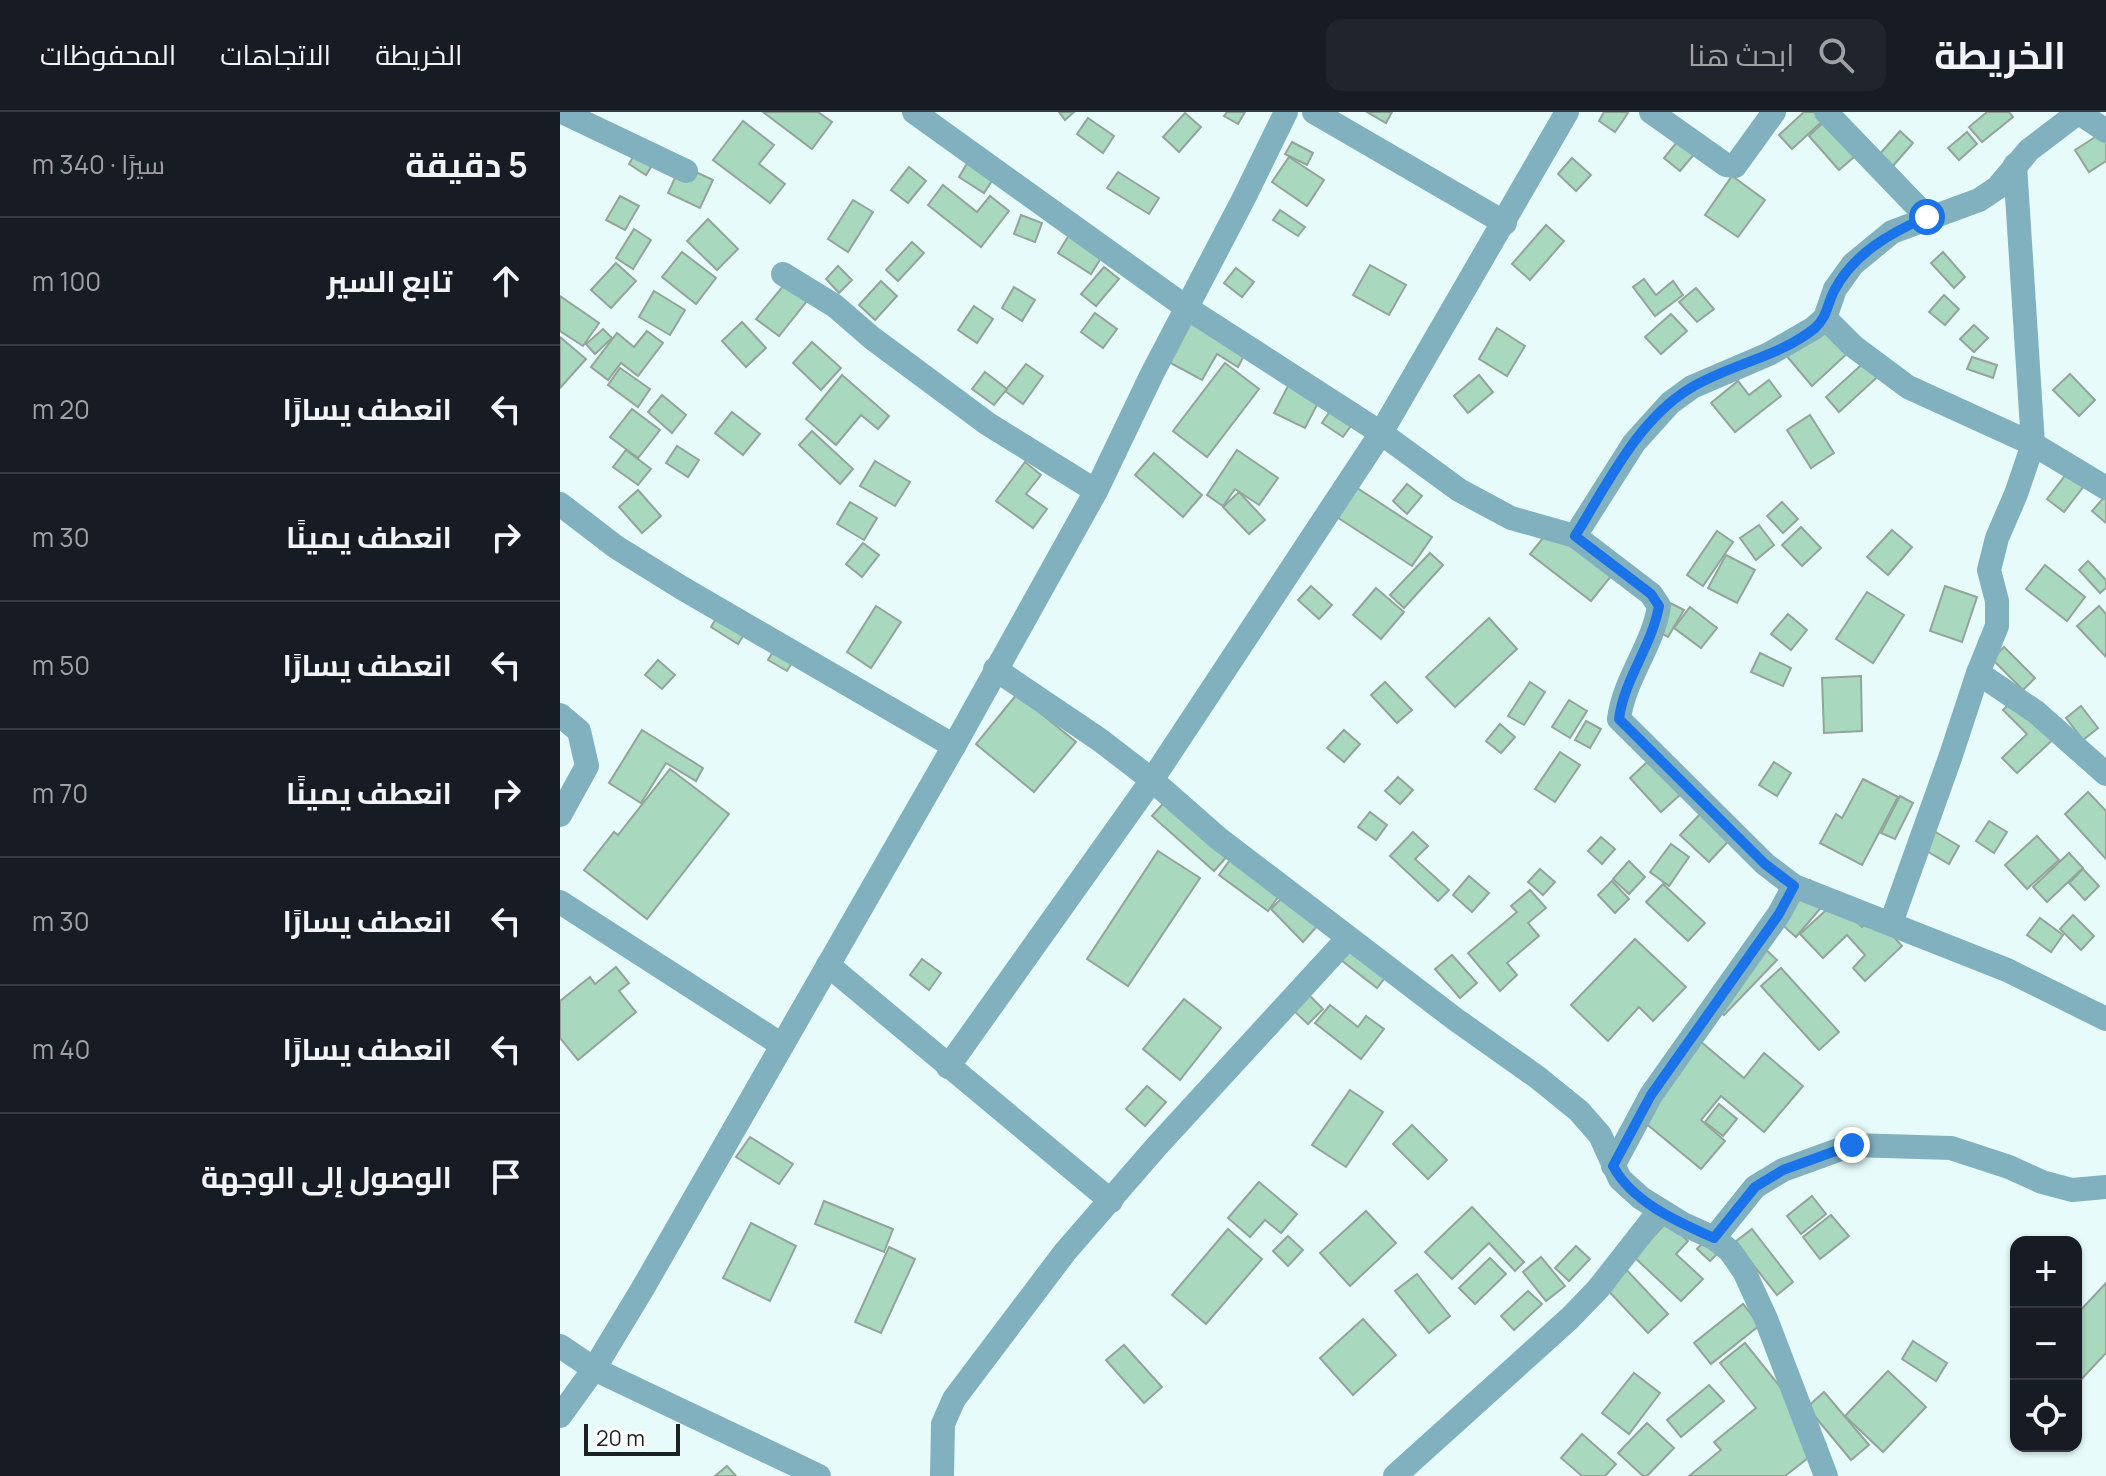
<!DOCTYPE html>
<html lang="ar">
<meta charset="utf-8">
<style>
body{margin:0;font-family:Manrope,Cairo,sans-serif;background:#20242c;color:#f1f3f6;direction:rtl}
.controls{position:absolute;right:24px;bottom:24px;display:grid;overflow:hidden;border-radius:16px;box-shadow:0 2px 6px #0004}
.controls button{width:72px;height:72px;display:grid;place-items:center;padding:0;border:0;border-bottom:2px solid #363941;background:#171b24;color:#f1f3f6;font:40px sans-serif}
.scale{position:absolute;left:24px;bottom:20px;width:96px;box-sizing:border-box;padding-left:8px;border:4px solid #1b2222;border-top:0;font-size:22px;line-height:28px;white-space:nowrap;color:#1b2222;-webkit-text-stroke:6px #fff;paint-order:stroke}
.stop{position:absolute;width:24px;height:24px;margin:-18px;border:6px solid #1a73e8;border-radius:50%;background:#fff}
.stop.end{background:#1a73e8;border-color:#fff;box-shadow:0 2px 8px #0008}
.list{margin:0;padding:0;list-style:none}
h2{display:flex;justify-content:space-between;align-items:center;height:104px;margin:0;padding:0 32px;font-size:34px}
h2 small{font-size:26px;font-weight:400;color:#9ea1a6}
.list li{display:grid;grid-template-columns:52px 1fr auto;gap:24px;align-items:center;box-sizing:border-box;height:128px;padding:0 32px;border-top:2px solid #363941}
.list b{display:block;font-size:30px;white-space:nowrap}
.list em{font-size:26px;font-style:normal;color:#9ea1a6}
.icon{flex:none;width:44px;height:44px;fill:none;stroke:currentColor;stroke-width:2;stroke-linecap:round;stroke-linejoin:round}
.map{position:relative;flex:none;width:1546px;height:1364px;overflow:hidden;direction:ltr}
header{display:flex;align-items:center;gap:48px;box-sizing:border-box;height:112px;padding:0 40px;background:#171b24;border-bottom:2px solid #363941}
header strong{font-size:38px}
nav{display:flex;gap:44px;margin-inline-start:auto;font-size:28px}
.search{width:560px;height:72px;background:#20242c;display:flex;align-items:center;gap:20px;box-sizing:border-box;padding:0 28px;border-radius:16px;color:#9ea1a6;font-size:30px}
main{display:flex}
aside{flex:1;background:#171b24}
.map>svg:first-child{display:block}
.building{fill:#a8d8be;stroke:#94a49b;stroke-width:2}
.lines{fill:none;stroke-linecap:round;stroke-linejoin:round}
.street{stroke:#81b1bf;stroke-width:24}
.route{stroke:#1a73e8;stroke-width:10}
</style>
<header>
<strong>الخريطة</strong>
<div class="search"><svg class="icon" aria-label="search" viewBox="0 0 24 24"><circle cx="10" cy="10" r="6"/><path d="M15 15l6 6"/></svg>ابحث هنا</div>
<nav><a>الخريطة</a><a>الاتجاهات</a><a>المحفوظات</a></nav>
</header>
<main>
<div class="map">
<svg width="1546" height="1364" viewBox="0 0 1546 1364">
<rect width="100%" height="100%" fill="#e7fcfa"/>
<!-- building -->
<g class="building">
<polygon points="203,0 258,0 272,10 252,37"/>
<polygon points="499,0 514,0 505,8"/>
<polygon points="667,0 685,0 678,12 664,4"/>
<polygon points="807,0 832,0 826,11"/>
<polygon points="1044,0 1066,0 1068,1 1055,20 1039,9"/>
<polygon points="1244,0 1266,0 1269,3 1232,37 1219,23"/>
<polygon points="1427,0 1449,0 1453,5 1422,30 1409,15"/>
<polygon points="625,1 641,15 619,40 603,25"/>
<polygon points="1269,5 1300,40 1279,58 1249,24"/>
<polygon points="528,6 554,24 543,41 517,22"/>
<polygon points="183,9 214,33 199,52 225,72 210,91 153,48"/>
<polygon points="1340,19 1353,31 1332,55 1319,43"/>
<polygon points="1125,20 1142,33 1120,59 1104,46"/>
<polygon points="1407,20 1417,32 1399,48 1388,36"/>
<polygon points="1543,20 1546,24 1546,49 1529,60 1515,38"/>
<polygon points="732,30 753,41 747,53 725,42"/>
<polygon points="80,33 98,44 86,63 69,52"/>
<polygon points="411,45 437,61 424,81 399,65"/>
<polygon points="729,45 764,68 747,94 712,70"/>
<polygon points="1012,46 1031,63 1016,79 998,62"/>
<polygon points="121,53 153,68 140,96 108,81"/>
<polygon points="349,55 366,69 348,91 331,78"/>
<polygon points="558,60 599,86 589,102 547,76"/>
<polygon points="1172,64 1205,88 1178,125 1145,103"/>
<polygon points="383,73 417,100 430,84 449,99 421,135 368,93"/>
<polygon points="60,84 79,94 65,118 46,108"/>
<polygon points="293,88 313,100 288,140 268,127"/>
<polygon points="720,98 745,115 738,124 713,108"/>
<polygon points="461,103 482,111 475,130 454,122"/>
<polygon points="148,107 178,137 157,158 127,129"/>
<polygon points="986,113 1004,129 970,168 952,152"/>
<polygon points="514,115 548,135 531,162 498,141"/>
<polygon points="74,117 91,128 73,157 56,146"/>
<polygon points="352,130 364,141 338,169 326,158"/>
<polygon points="122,140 156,166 136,192 102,165"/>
<polygon points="1383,140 1405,165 1394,176 1371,151"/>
<polygon points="56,151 76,169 51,196 31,178"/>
<polygon points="810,153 846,173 829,203 793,183"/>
<polygon points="278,154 292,168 279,181 266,167"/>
<polygon points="544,155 559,167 536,194 521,182"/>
<polygon points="676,156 694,170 682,185 664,171"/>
<polygon points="233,162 255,179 219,224 196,207"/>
<polygon points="1084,167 1096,183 1113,169 1123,183 1095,204 1073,175"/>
<polygon points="321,169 337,184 315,208 299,193"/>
<polygon points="454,175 475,188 462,209 442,196"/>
<polygon points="1136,176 1154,197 1137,210 1119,190"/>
<polygon points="94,179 125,198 110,223 79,205"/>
<polygon points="1384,183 1399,197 1385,213 1369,200"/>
<polygon points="0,184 39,211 23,234 0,219"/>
<polygon points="414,194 433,207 417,231 398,218"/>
<polygon points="535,201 557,217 543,236 521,220"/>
<polygon points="1111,202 1127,219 1101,242 1085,225"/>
<polygon points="632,205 688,236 678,255 657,242 642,268 607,249"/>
<polygon points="1264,207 1291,238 1252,274 1225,242"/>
<polygon points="182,210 206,236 186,255 162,229"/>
<polygon points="1414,213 1428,226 1414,240 1400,227"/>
<polygon points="937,216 965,234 947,264 919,247"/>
<polygon points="43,217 52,226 35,242 26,232"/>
<polygon points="87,219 103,231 78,264 61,251 48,268 31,255 57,221 74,235"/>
<polygon points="0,225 26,247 0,276"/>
<polygon points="252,230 281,256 261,278 233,251"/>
<polygon points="1310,245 1323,260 1279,300 1266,285"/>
<polygon points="1412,245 1437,253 1433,266 1407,257"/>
<polygon points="665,251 699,277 647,345 613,319"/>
<polygon points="466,252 483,264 463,292 445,279"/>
<polygon points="60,256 90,277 78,295 48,273"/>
<polygon points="425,260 447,277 434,293 412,277"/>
<polygon points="1510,262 1535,288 1519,304 1493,278"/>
<polygon points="282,263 329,304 318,317 301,303 276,333 246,307"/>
<polygon points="919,263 933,280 908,301 894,284"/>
<polygon points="1209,268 1221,284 1175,320 1151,291 1178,269 1189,283"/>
<polygon points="729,272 760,287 745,316 714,301"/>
<polygon points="102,283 126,303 112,321 88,300"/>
<polygon points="774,293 795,308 783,325 762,311"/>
<polygon points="72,297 100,318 78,346 50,325"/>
<polygon points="172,300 200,322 183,343 155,321"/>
<polygon points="1250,303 1274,341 1251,356 1227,318"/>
<polygon points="252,319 293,357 280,372 239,333"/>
<polygon points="117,334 139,348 128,365 106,351"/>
<polygon points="66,338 91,357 78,373 53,355"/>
<polygon points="677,338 718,366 699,393 675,377 663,394 647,383"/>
<polygon points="594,341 642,383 623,405 575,363"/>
<polygon points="315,349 350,370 335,394 300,374"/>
<polygon points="465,350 481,363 466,382 487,397 473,416 436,389"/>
<polygon points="1514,352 1531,365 1504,400 1487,387"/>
<polygon points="785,368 872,425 852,454 766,398"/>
<polygon points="847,372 862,384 847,402 833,389"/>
<polygon points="78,378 101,404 82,421 59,395"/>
<polygon points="679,380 705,408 689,422 663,395"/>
<polygon points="1546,383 1546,411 1532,399"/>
<polygon points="290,390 317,406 304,428 277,412"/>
<polygon points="1222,390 1238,407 1223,421 1207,404"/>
<polygon points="1199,413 1214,433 1196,448 1180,426"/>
<polygon points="992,415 1052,463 1031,489 970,442"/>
<polygon points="1241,415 1261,436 1242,454 1222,433"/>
<polygon points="1332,418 1352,435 1328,463 1307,445"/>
<polygon points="1157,419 1173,430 1143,474 1127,463"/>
<polygon points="303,431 319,443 302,465 286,452"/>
<polygon points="870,441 883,453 844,496 830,483"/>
<polygon points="1166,443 1195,458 1177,491 1148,476"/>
<polygon points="1528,449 1546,468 1546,476 1540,481 1519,458"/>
<polygon points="1485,453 1525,485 1507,509 1466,477"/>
<polygon points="751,474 772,493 759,507 738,488"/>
<polygon points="1385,474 1417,485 1402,530 1370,519"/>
<polygon points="816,476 844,500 821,527 793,503"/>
<polygon points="1307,480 1344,503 1313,551 1276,527"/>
<polygon points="1104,488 1124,498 1108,525 1089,515"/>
<polygon points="316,494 341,510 311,556 287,540"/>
<polygon points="1539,494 1546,502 1546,545 1517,514"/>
<polygon points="163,495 191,511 178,532 151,515"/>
<polygon points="1130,495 1157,516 1141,536 1114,516"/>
<polygon points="1228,502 1247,518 1231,538 1211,522"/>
<polygon points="929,506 957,537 895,595 866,565"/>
<polygon points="218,531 237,542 227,559 208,548"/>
<polygon points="1444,535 1475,566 1463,578 1432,547"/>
<polygon points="1200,541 1231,556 1223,574 1191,560"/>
<polygon points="98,548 115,563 102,577 85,563"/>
<polygon points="1301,564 1302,619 1264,621 1262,566"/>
<polygon points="825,570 852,598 837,611 811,583"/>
<polygon points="970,570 985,580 964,613 948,604"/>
<polygon points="457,582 516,630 474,680 416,632"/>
<polygon points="1460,582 1499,622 1457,661 1442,646 1467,622 1443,598"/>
<polygon points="1009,588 1027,599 1010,626 992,615"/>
<polygon points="1521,594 1538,616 1523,628 1506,606"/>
<polygon points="1026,609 1041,617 1030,636 1015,628"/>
<polygon points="940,612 955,625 941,641 926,629"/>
<polygon points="82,618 143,656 136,669 106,651 81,691 49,671"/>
<polygon points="784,618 800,632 784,650 767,636"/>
<polygon points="1100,638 1131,673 1101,700 1070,666"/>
<polygon points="1000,640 1020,653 995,690 975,677"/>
<polygon points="1214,650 1231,661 1217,684 1199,673"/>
<polygon points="110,657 169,702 87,807 24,758 54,720 58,723"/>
<polygon points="838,665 853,678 840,692 825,679"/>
<polygon points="1303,667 1338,685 1302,753 1260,731 1276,702 1282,706"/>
<polygon points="1528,680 1546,699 1546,747 1505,702"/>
<polygon points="1340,684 1353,691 1335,727 1321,721"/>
<polygon points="608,686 670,741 654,759 592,704"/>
<polygon points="1147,695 1176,721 1149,750 1120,723"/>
<polygon points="810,700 827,713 816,728 798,715"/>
<polygon points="1429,709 1447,720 1434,741 1416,729"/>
<polygon points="1364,713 1399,734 1389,752 1353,731"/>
<polygon points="853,720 868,734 855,747 889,778 878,789 830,744"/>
<polygon points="1477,724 1499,748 1467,777 1445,753"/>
<polygon points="1041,725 1055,737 1042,752 1028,739"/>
<polygon points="1111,732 1129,745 1109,774 1090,760"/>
<polygon points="598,739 640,766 568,874 527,847"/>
<polygon points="675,741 724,777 708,799 659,763"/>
<polygon points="1509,741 1523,756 1487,790 1473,775"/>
<polygon points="1069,749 1085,765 1069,782 1053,767"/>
<polygon points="980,757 995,770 983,783 968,770"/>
<polygon points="1523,757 1539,774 1525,788 1509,771"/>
<polygon points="909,764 929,781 912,800 893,783"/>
<polygon points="1250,768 1270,785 1236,825 1217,808"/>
<polygon points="1052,769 1069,787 1055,801 1038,783"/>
<polygon points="1103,772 1145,811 1128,829 1086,790"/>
<polygon points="970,778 986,796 968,811 979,824 947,851 957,863 940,879 908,841 957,800 951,794"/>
<polygon points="727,781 759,812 743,830 711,797"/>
<polygon points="1277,788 1302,815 1314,803 1342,834 1305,869 1293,856 1305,843 1287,823 1263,846 1240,822"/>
<polygon points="1513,803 1534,824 1521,838 1500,817"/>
<polygon points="1480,806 1503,823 1491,840 1467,823"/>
<polygon points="784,814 835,853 817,876 767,837"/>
<polygon points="1075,827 1126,875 1093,909 1079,895 1048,929 1011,893"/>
<polygon points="1200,832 1217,848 1164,903 1147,887"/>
<polygon points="892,843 917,871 900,886 875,857"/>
<polygon points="362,847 381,861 369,878 350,863"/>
<polygon points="56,855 69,871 59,879 76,900 18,948 0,926 0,889 30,865 35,872"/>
<polygon points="1221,856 1279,920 1259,938 1201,874"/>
<polygon points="748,882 763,897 748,912 733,898"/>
<polygon points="624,887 661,916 620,968 583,937"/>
<polygon points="770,893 798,915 806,904 824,917 801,947 755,911"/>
<polygon points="1140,929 1184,966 1204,941 1243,974 1204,1020 1161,984 1141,1008 1165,1029 1141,1057 1077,1004"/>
<polygon points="587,974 606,990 585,1014 566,997"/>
<polygon points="790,978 823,1000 786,1055 752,1033"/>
<polygon points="1159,992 1177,1007 1163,1024 1145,1010"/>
<polygon points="852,1013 887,1048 868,1067 833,1032"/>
<polygon points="190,1025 233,1052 219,1072 176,1045"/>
<polygon points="699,1070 737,1102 721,1121 705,1108 690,1125 668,1106"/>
<polygon points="1252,1084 1266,1102 1241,1122 1227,1104"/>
<polygon points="264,1089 333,1117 324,1140 255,1112"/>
<polygon points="912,1095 964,1150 955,1159 929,1131 892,1167 865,1140"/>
<polygon points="806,1099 836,1131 790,1174 760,1141"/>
<polygon points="1271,1103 1289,1124 1260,1147 1243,1125"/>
<polygon points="1107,1110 1128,1129 1116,1142 1143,1167 1121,1189 1074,1145"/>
<polygon points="191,1111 236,1134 210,1189 163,1166"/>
<polygon points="668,1117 702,1147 646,1212 612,1183"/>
<polygon points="1192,1117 1233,1170 1217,1183 1175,1130"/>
<polygon points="1153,1120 1166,1133 1150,1149 1137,1137"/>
<polygon points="728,1124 743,1138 728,1154 713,1139"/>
<polygon points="1016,1134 1030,1147 1009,1169 995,1156"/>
<polygon points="329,1135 355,1147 321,1221 295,1210"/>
<polygon points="981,1145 1005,1174 986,1189 963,1160"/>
<polygon points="930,1146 946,1162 915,1192 899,1176"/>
<polygon points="1061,1152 1108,1202 1088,1221 1041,1171"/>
<polygon points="857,1162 890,1204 869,1221 835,1179"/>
<polygon points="1546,1171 1546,1241 1516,1273 1516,1203"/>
<polygon points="968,1179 982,1192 954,1218 941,1204"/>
<polygon points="1183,1192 1200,1213 1151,1252 1134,1231"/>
<polygon points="803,1207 836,1243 793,1283 760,1246"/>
<polygon points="1353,1229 1387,1251 1376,1269 1342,1247"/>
<polygon points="1185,1231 1266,1332 1225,1364 1129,1364 1161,1338 1154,1330 1196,1296 1160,1251"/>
<polygon points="564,1233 602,1275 584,1291 546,1248"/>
<polygon points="1328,1259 1366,1295 1323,1340 1285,1304"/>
<polygon points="1074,1261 1100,1281 1069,1322 1042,1301"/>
<polygon points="1149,1273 1164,1289 1121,1325 1107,1308"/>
<polygon points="1264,1280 1309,1333 1291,1348 1247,1295"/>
<polygon points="1087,1311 1114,1336 1087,1364 1083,1364 1058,1341"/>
<polygon points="1022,1322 1056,1352 1045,1364 1022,1364 1001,1346"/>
<polygon points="167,1354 176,1364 155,1364"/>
</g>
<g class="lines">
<!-- street -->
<g class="street">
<polyline points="2,0 126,59"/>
<path d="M354,0L627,196L821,321L899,378L951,406L1015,424L1091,482L1099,494C1093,534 1064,567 1059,607L1205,752L1234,774L1447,858L1546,907"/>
<polyline points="754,0 945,111"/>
<polyline points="1091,0 1166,53 1175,54 1214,0"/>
<polyline points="1266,0 1367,105"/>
<polyline points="1518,0 1546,19"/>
<polyline points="223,162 275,194 312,226 428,312 536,379"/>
<polyline points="1265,206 1293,234 1348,275 1473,332 1546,376"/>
<polyline points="0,392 56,435 122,476 394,634"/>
<polyline points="1015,424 1074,331 1110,291 1132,275 1209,242 1254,216 1265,206 1275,177 1293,152 1332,120 1419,88 1437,76 1469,38 1519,0"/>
<polyline points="435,557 540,628 592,668 658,726 895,907 977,965 1019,999 1040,1023 1060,1067 1081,1086 1123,1112 1154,1126 1170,1139 1184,1159 1206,1207 1266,1364"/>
<polyline points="1418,561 1476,600 1546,662"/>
<polyline points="0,603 19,619 27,654 0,703"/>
<polyline points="0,790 222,933"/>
<polyline points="1331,811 1390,646 1418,561 1437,514 1437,489 1429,458 1437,426 1456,382 1473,332 1455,53"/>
<polyline points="268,853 551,1089"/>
<polyline points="388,955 592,668 821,321 1007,0"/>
<polyline points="1053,1054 1091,983 1219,802 1234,774"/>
<polyline points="1154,1126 1195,1075 1223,1058 1292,1033 1391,1036 1449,1055 1482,1070 1512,1078 1546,1075"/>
<polyline points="0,1234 34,1257 259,1364"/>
<polyline points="0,1304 34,1257 83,1176 394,634 536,379 592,262 684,86 726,0"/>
<polyline points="382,1364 383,1312 394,1287 505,1140 597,1034 788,826"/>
<polyline points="835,1364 1010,1206 1038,1177 1100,1098"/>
</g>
</g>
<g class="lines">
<!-- route -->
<path class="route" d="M1292,1033L1223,1058L1195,1075L1154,1126C1118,1110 1072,1090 1053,1054L1091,983L1219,802L1234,774L1205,752L1059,607C1064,567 1092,534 1099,494L1091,482L1015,424C1047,373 1077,309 1129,277C1169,252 1218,246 1255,216C1267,205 1267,193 1274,179C1293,142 1330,121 1367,105"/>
</g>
</svg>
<div class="controls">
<button>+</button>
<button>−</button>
<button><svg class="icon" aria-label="locate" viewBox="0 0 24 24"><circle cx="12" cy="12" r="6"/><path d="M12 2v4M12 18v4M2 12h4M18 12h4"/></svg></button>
</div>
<div class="scale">20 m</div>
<div class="stop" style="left:1367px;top:105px"></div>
<div class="stop end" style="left:1292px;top:1033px"></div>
</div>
<aside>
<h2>5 دقيقة<small>سيرًا · 340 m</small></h2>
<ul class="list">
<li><svg class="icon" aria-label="ahead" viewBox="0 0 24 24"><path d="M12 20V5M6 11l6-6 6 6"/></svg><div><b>تابع السير</b></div><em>100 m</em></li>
<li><svg class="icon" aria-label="left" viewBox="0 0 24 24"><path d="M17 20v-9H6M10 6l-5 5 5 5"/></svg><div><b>انعطف يسارًا</b></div><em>20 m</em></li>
<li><svg class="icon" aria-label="right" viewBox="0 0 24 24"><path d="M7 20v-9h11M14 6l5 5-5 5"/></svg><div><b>انعطف يمينًا</b></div><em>30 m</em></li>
<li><svg class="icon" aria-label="left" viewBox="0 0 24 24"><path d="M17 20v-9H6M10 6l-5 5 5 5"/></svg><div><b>انعطف يسارًا</b></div><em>50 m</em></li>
<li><svg class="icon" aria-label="right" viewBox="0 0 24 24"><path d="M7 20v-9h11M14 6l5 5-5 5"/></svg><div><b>انعطف يمينًا</b></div><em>70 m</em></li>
<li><svg class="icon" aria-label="left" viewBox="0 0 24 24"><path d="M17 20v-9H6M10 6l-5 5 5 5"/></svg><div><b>انعطف يسارًا</b></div><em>30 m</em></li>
<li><svg class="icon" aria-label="left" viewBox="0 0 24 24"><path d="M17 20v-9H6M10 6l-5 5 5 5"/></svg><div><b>انعطف يسارًا</b></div><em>40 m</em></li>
<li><svg class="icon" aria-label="arrive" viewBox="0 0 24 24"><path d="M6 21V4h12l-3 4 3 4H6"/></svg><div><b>الوصول إلى الوجهة</b></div></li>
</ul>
</aside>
</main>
